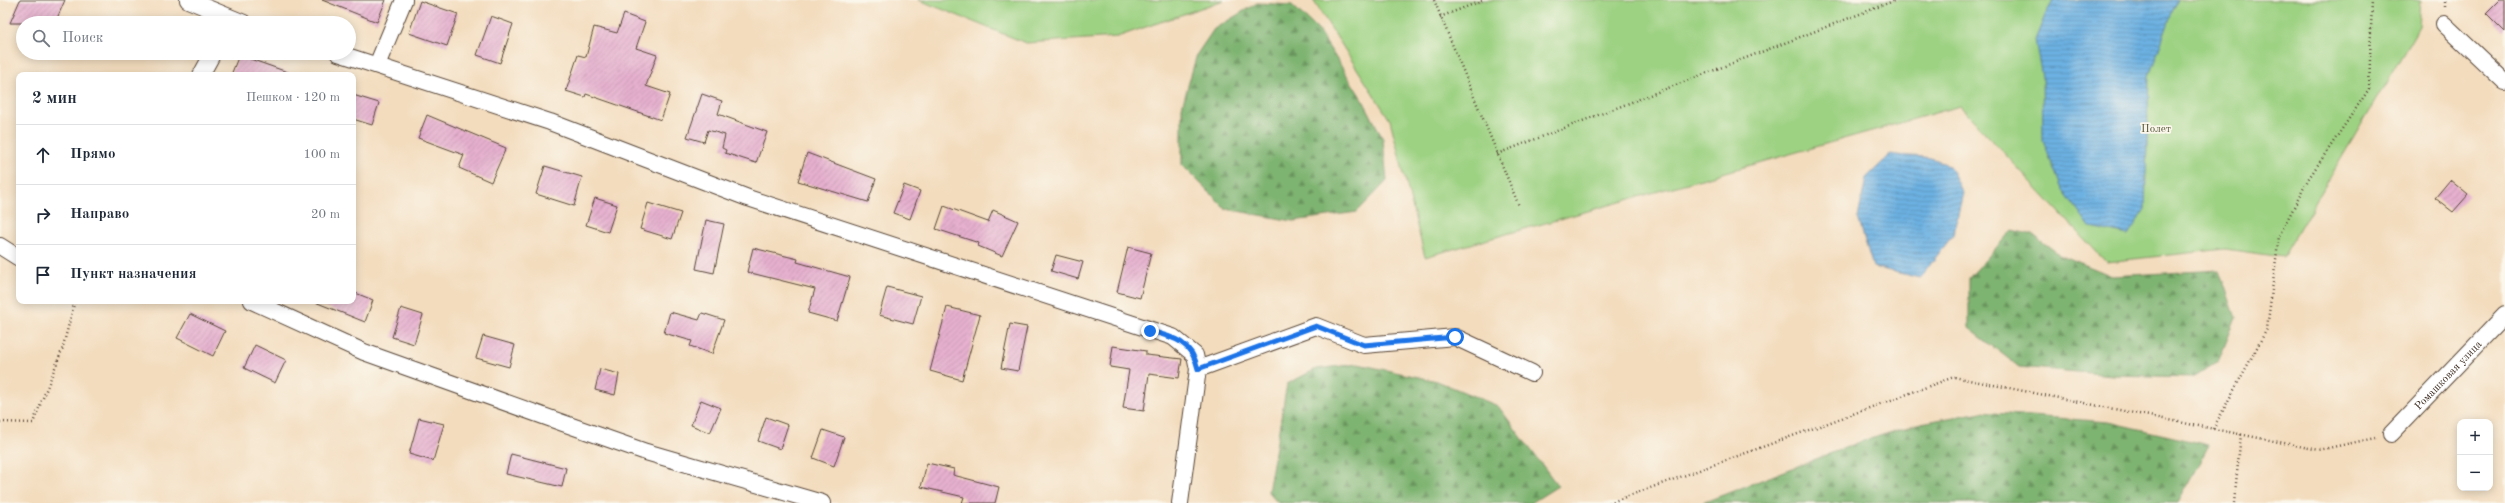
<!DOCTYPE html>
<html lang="ru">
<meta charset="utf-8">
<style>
body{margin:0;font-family:"Old Standard TT",serif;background:#f2f2f3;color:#1f2937}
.controls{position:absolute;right:12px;bottom:12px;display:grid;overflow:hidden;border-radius:8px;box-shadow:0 2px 10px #0003}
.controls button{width:36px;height:36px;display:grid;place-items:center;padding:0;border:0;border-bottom:1px solid #e0e1e3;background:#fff;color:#1f2937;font:20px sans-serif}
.stop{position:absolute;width:12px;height:12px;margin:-9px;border:3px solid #1a73e8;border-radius:50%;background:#fff}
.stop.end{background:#1a73e8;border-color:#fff;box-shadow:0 1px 4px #0008}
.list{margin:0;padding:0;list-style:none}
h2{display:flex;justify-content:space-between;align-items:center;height:52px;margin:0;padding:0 16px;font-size:17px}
h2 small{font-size:13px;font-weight:400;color:#747a83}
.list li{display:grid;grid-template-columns:26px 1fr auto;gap:12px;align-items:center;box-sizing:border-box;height:60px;padding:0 16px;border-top:1px solid #e0e1e3}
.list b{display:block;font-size:15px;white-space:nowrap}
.list em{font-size:13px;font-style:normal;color:#747a83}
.icon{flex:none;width:22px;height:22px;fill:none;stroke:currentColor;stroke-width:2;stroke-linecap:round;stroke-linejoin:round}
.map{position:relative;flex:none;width:2505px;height:503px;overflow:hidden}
.search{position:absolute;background:#fff;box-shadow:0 2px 10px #0003;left:16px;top:16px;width:340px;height:44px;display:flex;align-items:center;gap:10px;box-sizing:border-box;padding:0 14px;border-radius:22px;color:#747a83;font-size:15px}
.panel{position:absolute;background:#fff;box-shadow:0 2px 10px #0003;left:16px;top:72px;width:340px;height:232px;border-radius:8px}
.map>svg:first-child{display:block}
.forest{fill:url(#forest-firs);stroke:#5c6f48}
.garden{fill:#9ed283;stroke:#6c7e50}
.water{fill:url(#water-rules);stroke:#546e80}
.building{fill:url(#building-hatch)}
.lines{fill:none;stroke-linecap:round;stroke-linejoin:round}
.street-casing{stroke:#574536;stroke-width:18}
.path{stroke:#574536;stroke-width:2.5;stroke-dasharray:1 3;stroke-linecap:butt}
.street{stroke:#fff;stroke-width:16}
.route{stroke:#1a73e8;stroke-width:5}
.labels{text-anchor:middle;stroke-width:3.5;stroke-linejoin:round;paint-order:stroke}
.park-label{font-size:11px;fill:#545437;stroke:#fbf7ec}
.street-label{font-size:11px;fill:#3b2a1e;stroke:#fbf7ec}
</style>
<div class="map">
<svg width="2505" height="503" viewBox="0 0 2505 503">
<defs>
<pattern id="forest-firs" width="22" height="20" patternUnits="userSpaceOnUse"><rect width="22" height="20" fill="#7eb471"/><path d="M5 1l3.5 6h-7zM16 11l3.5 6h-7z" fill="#68935c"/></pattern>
<pattern id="water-rules" width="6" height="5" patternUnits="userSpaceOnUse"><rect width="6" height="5" fill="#6cb1e2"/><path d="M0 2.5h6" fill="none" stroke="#5a90b7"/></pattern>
<pattern id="building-hatch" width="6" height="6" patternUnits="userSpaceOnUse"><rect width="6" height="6" fill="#e6b0cf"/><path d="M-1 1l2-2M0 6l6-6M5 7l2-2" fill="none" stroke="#bc8fa7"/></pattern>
</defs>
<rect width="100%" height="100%" fill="#fbf7ec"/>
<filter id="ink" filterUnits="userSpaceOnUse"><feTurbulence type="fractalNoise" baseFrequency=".025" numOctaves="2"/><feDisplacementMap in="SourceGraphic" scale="8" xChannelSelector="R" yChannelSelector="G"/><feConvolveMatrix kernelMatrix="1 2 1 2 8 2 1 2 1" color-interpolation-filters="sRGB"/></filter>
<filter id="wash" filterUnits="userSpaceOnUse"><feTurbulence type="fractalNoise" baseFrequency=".012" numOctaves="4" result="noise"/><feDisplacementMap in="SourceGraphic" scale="16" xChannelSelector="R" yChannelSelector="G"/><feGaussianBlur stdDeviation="0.9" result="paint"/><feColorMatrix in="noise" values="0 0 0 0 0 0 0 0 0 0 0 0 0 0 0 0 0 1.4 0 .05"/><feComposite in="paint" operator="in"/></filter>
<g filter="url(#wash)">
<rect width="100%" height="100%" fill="#f3dcbd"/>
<!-- forest -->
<g class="forest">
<polygon points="1257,3 1292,5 1318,30 1364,102 1383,139 1387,181 1357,212 1293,221 1226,209 1182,165 1182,107 1197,54 1214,29"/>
<polygon points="2012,230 2033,235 2059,254 2112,276 2219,270 2236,318 2218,362 2193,377 2113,375 2019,367 1969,328 1969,278"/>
<polygon points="1358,364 1437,381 1498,406 1558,486 1531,503 1278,503 1268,492 1287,384 1316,369"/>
<polygon points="1981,412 2108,422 2209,445 2177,503 1702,503 1860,442 1921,423"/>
</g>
<!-- garden -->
<g class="garden">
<polygon points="919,0 1224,0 1117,37 1026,43"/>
<polygon points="1313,0 2421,0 2419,27 2283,257 2225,249 2106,262 1960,106 1425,257 1390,120"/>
</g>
<!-- water -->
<g class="water">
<polygon points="2054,0 2177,0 2149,76 2145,209 2128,235 2090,227 2061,187 2043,141 2042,77 2035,40 2046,13"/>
<path d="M1891,154C1909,158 1932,153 1948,166C1954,172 1959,186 1963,193L1953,235L1920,278L1873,267L1858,218L1866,178Z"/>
</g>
<g id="blocks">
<!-- building -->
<g class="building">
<polygon points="20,0 65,0 55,23 10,23"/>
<polygon points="322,0 386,0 377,22"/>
<polygon points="2499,0 2505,0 2505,32 2486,13"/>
<polygon points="420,1 458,14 447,46 409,33"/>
<polygon points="624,14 645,22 636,48 657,55 646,86 670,94 661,120 586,94 585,97 566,91 578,55 586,57 594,27 617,33"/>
<polygon points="491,16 513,24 500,63 477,55"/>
<polygon points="239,55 290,73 290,75 231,75"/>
<polygon points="702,94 722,101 718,114 767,132 756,163 725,153 726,150 722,148 725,135 708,130 704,142 687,137"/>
<polygon points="353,95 379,103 372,125 353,119"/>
<polygon points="427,115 506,148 491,182 459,168 464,155 418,138"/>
<polygon points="807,153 876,179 868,202 798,181"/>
<polygon points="545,166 582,177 574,206 536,194"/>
<polygon points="2450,180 2468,195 2453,212 2435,198"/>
<polygon points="904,185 920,191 910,219 893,213"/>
<polygon points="595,198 617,205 608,232 586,225"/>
<polygon points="648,203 681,213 672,239 640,229"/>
<polygon points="944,206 988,222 993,210 1018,221 1002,256 978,246 979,243 936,229"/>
<polygon points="706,220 724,224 714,273 696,269"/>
<polygon points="1128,247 1151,253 1140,298 1117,292"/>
<polygon points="753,248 798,259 797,262 850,277 837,321 808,313 815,289 747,272"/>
<polygon points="1056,255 1083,262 1078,279 1051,271"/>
<polygon points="887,287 921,296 913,324 879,315"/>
<polygon points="353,292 373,300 365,322 315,302 353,301"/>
<polygon points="947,307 980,315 962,380 930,371"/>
<polygon points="401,308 423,315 414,344 392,337"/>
<polygon points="670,312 699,320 702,313 724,320 712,354 690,346 692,341 664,333"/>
<polygon points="190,314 225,331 213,356 177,338"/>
<polygon points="1010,324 1027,327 1018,371 1001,368"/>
<polygon points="483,336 515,345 509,367 476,358"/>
<polygon points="255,345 286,360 275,383 244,368"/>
<polygon points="1113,346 1146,351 1146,355 1182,359 1179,378 1149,374 1144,411 1123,408 1129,370 1110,367"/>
<polygon points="600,369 619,374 615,395 595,390"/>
<polygon points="701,400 721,408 710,433 691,425"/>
<polygon points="766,417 788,425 780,449 758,441"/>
<polygon points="419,418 444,424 433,461 409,454"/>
<polygon points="823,430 844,437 834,466 813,458"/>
<polygon points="511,454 566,468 562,487 506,474"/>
<polygon points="927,463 954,469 953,475 999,487 995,503 962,503 964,497 921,487"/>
</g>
</g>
</g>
<g filter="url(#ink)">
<use href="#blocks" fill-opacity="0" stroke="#574536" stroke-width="1"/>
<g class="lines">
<!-- street casing -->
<g class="street-casing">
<g id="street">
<polyline points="188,0 244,23"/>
<polyline points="2444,24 2505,82"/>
<polyline points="338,53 550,122 748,198 1173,337 1195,355 1198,369 1316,326 1364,345 1455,337 1532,373"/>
<polyline points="377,65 404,0"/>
<polyline points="201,75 213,53"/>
<polyline points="0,246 19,258"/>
<polyline points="252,301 364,352 563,423 646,452 822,503"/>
<path id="s1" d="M2391,434L2505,315"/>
<polyline points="1180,503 1198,369"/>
</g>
</g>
<!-- path -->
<g class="path">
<polyline points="1434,0 1519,206"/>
<polyline points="2445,7 2445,0"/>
<polyline points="1440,17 1484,0"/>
<polyline points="1497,154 1896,0"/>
<polyline points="0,422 33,423 62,350 75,301"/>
<polyline points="2213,429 2267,329 2279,236 2309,178 2369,89 2372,0"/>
<polyline points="1609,503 1954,377 2319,450 2375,438"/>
<polyline points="2234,503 2241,434"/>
</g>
<!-- street -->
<use href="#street" class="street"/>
</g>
</g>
<g class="lines" filter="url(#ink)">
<!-- route -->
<path class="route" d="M1150,331C1174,337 1192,342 1198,369L1316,326L1364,345L1455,337"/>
</g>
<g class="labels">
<!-- park labels -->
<g class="park-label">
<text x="2156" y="132">Полет</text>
</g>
<!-- street labels -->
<g class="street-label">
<text dy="4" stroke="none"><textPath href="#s1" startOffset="82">Ромашковая улица</textPath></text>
</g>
</g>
</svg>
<div class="controls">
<button>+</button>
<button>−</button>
</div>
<div class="stop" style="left:1455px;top:337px"></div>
<div class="stop end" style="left:1150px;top:331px"></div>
<div class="search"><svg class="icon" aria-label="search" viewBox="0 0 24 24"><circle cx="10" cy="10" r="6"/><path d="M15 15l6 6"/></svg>Поиск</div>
<section class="panel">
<h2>2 мин<small>Пешком · 120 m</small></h2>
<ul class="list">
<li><svg class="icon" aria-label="ahead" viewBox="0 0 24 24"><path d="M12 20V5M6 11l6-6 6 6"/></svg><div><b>Прямо</b></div><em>100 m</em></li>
<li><svg class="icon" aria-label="right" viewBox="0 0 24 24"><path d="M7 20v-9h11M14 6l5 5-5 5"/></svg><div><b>Направо</b></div><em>20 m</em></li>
<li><svg class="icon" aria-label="arrive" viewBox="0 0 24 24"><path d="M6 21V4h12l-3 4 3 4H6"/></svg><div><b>Пункт назначения</b></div></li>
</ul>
</section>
</div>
